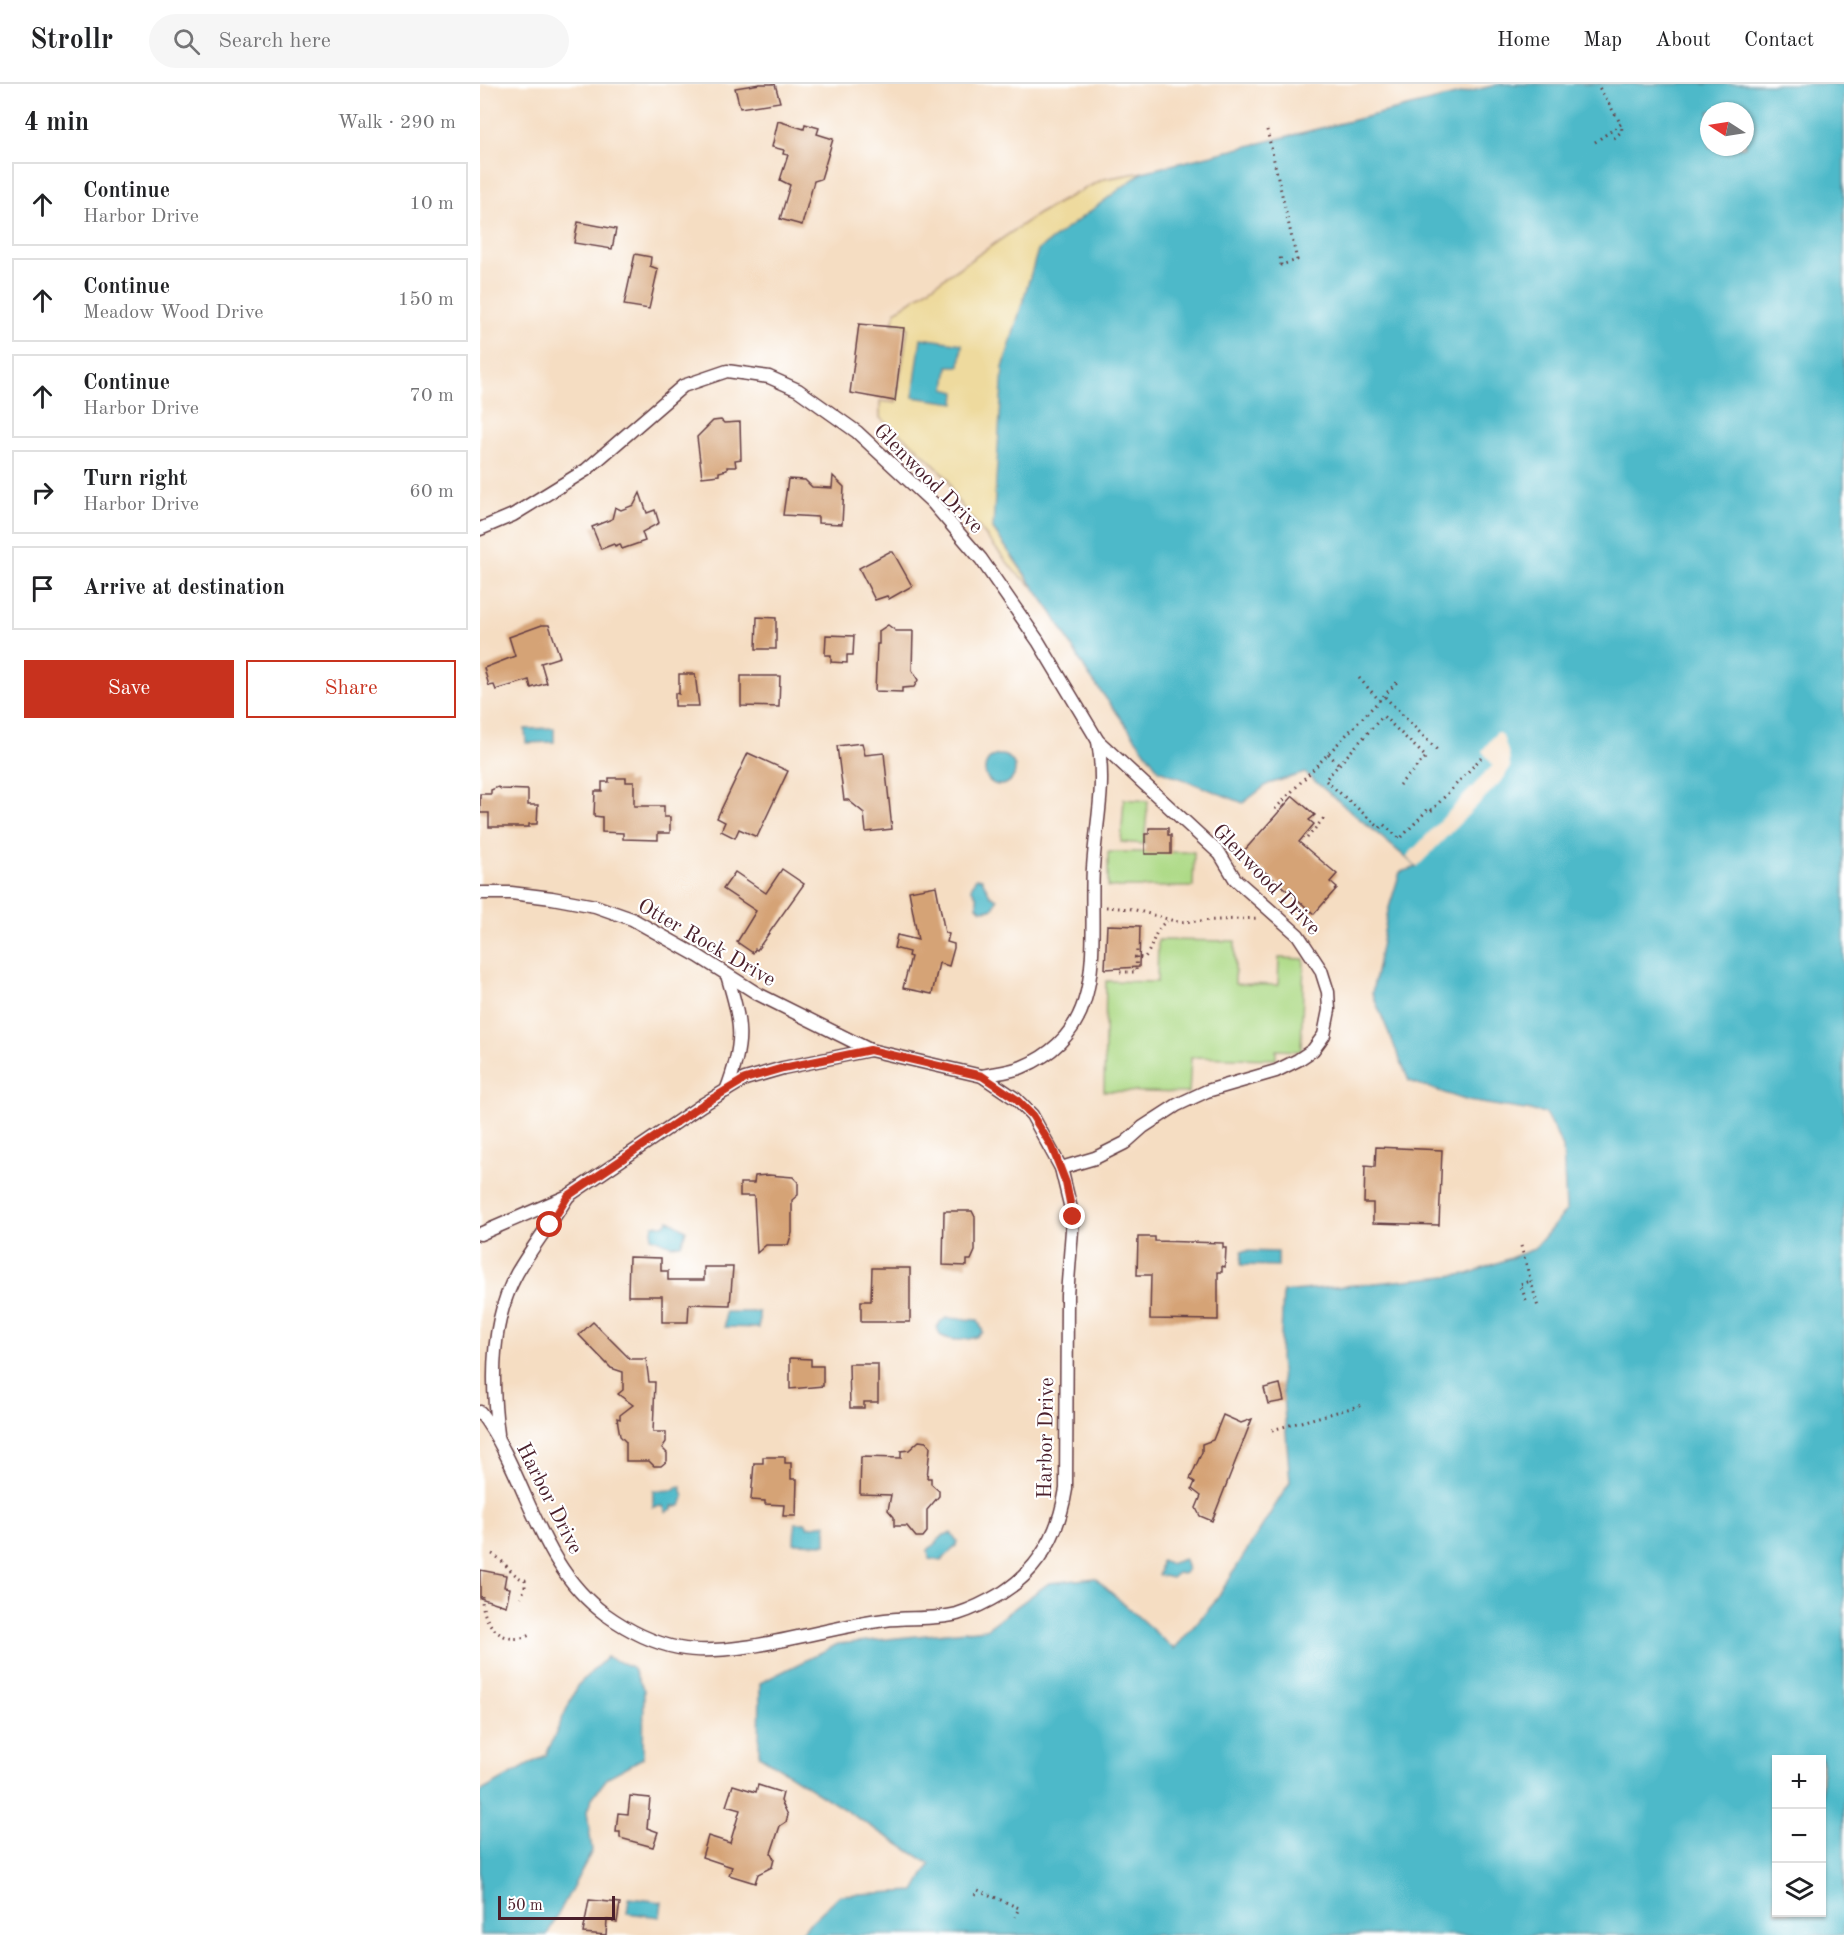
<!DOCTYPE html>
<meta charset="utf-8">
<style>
body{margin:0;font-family:"Old Standard TT",serif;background:#f6f6f6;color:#202124}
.controls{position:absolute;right:18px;bottom:18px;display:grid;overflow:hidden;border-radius:0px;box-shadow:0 2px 4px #0004}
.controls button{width:54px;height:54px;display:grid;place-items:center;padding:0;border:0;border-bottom:2px solid #e0e0e0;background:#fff;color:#202124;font:30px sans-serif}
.compass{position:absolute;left:1220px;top:18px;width:54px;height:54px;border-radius:50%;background:#fff;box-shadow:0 2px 4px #0004;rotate:282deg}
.scale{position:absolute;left:18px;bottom:15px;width:117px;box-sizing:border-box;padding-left:6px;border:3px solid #4a1f2b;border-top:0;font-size:16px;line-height:21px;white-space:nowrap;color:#4a1f2b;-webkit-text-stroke:4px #fff;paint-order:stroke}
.stop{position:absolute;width:18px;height:18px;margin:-14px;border:4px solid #c8321e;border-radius:50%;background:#fff}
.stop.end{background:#c8321e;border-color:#fff;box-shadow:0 2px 6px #0008}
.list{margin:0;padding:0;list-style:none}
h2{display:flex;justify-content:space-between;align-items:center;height:78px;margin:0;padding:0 24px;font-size:26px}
h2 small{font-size:20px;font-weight:400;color:#757577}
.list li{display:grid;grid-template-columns:39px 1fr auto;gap:18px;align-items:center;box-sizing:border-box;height:84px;margin:0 12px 12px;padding:0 12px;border:2px solid #e0e0e0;border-radius:0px}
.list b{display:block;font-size:22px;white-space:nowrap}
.list p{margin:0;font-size:20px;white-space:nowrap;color:#757577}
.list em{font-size:20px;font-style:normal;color:#757577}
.actions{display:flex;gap:12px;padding:18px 24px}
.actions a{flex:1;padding:14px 0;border:2px solid #c8321e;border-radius:0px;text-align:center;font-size:21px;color:#c8321e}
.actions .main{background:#c8321e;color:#fff}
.icon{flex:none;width:33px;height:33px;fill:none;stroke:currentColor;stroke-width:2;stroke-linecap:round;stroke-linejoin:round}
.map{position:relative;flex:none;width:1364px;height:1851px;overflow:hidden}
header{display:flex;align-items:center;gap:36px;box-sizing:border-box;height:84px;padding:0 30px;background:#fff;border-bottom:2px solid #e0e0e0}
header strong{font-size:28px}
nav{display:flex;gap:33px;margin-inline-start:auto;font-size:21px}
.search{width:420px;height:54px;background:#f6f6f6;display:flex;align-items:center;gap:15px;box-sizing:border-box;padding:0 21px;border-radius:33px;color:#757577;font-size:22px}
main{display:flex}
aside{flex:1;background:#fff}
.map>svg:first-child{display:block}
.green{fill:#aeda87;stroke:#7c7c59;stroke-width:1.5}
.sand{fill:#eeda9e;stroke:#9c7c64;stroke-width:1.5}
.water{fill:#4eb9c9;stroke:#4c6c7a;stroke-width:1.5;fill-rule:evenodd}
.pier{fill:#f5ddc2}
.building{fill:#d5a376}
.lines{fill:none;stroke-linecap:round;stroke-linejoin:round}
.street-casing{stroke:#643c42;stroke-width:15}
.path{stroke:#643c42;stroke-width:3;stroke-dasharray:1.5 4.5;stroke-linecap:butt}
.street{stroke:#fff;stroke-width:12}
.route{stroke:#c8321e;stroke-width:8}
.labels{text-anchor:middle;stroke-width:4.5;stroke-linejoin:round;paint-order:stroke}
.street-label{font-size:21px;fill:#4a1f2b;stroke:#fff}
</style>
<header>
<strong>Strollr</strong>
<div class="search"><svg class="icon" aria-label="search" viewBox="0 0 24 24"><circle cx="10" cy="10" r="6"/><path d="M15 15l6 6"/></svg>Search here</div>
<nav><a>Home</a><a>Map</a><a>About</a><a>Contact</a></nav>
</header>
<main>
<aside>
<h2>4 min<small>Walk · 290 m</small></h2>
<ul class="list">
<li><svg class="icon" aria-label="ahead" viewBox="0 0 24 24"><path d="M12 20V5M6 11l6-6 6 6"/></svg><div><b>Continue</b><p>Harbor Drive</p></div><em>10 m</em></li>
<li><svg class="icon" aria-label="ahead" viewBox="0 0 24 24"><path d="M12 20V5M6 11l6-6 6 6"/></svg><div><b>Continue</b><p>Meadow Wood Drive</p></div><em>150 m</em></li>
<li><svg class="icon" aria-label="ahead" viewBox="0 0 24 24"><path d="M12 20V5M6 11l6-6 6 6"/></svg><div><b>Continue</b><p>Harbor Drive</p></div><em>70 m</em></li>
<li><svg class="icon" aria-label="right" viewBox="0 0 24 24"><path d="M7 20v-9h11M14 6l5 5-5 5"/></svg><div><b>Turn right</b><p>Harbor Drive</p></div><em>60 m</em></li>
<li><svg class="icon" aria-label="arrive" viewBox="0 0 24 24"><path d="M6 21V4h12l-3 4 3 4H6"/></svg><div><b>Arrive at destination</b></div></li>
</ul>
<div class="actions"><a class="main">Save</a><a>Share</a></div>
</aside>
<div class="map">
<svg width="1364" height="1851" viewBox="0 0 1364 1851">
<rect width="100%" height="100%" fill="#fff"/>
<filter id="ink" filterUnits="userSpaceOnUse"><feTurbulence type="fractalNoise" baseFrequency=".0167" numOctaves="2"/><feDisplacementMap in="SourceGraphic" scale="12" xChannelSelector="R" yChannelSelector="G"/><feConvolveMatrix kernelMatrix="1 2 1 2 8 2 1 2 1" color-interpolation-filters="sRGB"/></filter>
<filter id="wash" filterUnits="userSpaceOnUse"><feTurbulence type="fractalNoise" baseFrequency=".008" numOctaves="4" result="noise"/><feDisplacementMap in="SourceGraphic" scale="24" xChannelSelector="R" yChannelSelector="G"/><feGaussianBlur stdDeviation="1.35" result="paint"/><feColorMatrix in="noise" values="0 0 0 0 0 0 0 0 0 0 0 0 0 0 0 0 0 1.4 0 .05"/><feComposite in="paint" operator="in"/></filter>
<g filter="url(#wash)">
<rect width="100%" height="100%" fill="#f5ddc2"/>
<!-- green -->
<g class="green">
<polygon points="644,715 668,717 664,760 641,758"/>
<polygon points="628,768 714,768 713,803 628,803"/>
<polygon points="678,856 755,857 755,900 798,901 799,874 824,875 821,967 796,966 796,975 711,973 709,1009 624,1007 626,897 677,898"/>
</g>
<!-- sand -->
<polygon class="sand" points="663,88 629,116 513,445 553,503 535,488 475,414 468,395 435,362 400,334 400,317 416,319 428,243 412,240 416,227 558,130 596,109 624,95"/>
<!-- water -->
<g class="water">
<path d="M1020,0H1364V1851H317L360,1811L435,1807L450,1780L279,1671L280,1599L358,1560L506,1545L569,1499L615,1494L694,1565L734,1519L810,1398L800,1274L803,1208L988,1190L1054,1165L1086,1127L1083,1063L1065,1029L988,1017L929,997L892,909L908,827L920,788L937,783L825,689L788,700L763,719L679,686L608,590L573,530L513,445L523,284L558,166L663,88ZM1229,27H1265V63H1229ZM1296,1676H1342V1828H1296Z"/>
<polygon points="441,254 482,260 480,282 468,282 465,305 476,308 475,319 433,313"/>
<polygon points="74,644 74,658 46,659 45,645"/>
<circle cx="520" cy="686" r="15"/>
<polygon points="496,794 502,795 510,811 517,815 513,825 501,826 497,822 497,813 491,804"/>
<polygon points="189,1136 206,1146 201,1160 191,1161 171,1153 173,1141 184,1141"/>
<polygon points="762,1167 798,1168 798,1182 761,1181"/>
<polygon points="245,1228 279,1228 279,1244 245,1243"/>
<path d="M467,1234L498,1236L503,1248C494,1258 471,1258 460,1251L457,1243L461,1237Z"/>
<polygon points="196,1403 201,1403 204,1413 201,1422 192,1422 192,1425 186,1428 183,1422 173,1423 173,1407 195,1406"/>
<polygon points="315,1439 326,1439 328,1443 346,1440 346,1460 314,1459"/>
<polygon points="471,1449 477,1457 476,1462 461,1477 449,1475 448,1466 464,1451"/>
<polygon points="704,1475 707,1486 703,1490 698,1489 692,1494 679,1491 681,1477 689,1480"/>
<polygon points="127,1573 152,1583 164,1606 163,1674 128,1693 112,1714 107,1727 112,1767 67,1851 0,1851 0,1708 66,1671 97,1602"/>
<polygon points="149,1814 182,1818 180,1833 147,1829"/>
</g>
<!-- pier -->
<polygon class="pier" points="1017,648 1023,652 1029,671 1030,683 1024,694 937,783 926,773 1013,681 1002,667"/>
<g id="blocks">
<!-- building -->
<g class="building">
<polygon points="280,0 295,0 300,18 260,24 255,4"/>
<polygon points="298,37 324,45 325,40 339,44 337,50 353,55 341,95 334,97 322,141 300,135 310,101 300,96 308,71 303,70 304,66 292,63"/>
<polygon points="98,138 136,145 132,165 94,159"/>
<polygon points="155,170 171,173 170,182 178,185 169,225 144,221"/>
<polygon points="379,240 424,244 415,317 370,309"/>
<polygon points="241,336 244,339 260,338 261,375 255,376 256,383 247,383 247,386 239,388 239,391 222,393 217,353 233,337"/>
<polygon points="353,392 364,403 362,440 338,439 338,433 303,431 308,395 325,396 332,403 352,404"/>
<polygon points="160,409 167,429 175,426 179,439 162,448 165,457 142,465 140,460 135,462 134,460 121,465 112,443 132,435 135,423 141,426 154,421"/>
<polygon points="409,468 413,468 432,502 409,515 407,512 395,516 379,484"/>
<polygon points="277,533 296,534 296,565 276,565"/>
<polygon points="62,541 69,541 80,573 61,579 67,599 51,604 49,596 16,606 14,601 9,602 4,584 35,572 29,553"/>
<polygon points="408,541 416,547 433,547 432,586 438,596 434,603 422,604 422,608 395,607 397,560 399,560 399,547"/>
<polygon points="346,551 374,552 373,571 367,571 367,579 351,578 351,571 345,571"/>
<polygon points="199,590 215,590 219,622 195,622 195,609 199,610"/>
<polygon points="261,592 300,592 299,623 261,622"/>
<polygon points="382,659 385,671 404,669 412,745 386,748 384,729 368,716 364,716 357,662"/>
<polygon points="268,669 308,687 277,753 259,745 255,754 241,747 245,738 237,734"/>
<polygon points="129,694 146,694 146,698 154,698 154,722 184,722 184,733 190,733 190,749 178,749 178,756 143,755 143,749 122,748 122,733 114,732 115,707 122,707 122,698 129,698"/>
<polygon points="18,703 21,705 48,706 48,721 58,721 57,740 49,740 49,743 9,743 9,729 0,729 0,710 11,710 11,706"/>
<polygon points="813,712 835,731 829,736 834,740 819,758 857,790 850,798 857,804 834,830 782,785 778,790 767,780 771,776 763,768"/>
<polygon points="669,744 688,744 688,751 691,751 691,770 665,770 665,750 669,750"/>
<polygon points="302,785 324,800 277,866 275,865 273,869 257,858 276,827 243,805 255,788 286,809"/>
<polygon points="456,802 465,849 469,850 467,858 474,860 474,864 469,882 459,879 452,910 423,904 431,873 428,872 429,868 414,864 417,851 438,856 429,807"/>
<polygon points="627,841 660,842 659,883 625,885"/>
<polygon points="896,1063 962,1066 959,1141 893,1139 893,1119 884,1119 885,1082 895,1083"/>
<polygon points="288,1091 313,1093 318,1098 318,1111 312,1116 312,1149 308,1161 286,1161 277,1169 274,1112 260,1112 260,1099 274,1099 275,1092"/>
<polygon points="464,1127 492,1127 495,1133 495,1167 491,1176 487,1176 487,1182 463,1181"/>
<polygon points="658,1153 675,1153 675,1157 743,1159 743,1164 746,1164 745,1183 742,1182 742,1188 738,1188 738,1236 670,1235 671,1191 657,1191"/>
<polygon points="149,1173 181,1174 181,1187 188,1187 188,1196 224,1196 224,1183 253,1183 250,1221 209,1220 208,1238 182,1238 182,1212 148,1212"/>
<polygon points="392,1184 430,1184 430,1238 381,1238 381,1217 391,1217"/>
<polygon points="113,1238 150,1275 166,1275 169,1298 175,1298 173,1348 186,1348 186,1358 182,1364 187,1369 187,1377 181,1382 174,1382 169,1377 146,1377 146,1358 140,1352 137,1334 140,1335 140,1331 153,1321 138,1310 143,1306 143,1288 131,1284 99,1251"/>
<polygon points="310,1274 331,1275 331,1282 343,1282 343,1302 310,1305"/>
<polygon points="369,1280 398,1280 398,1318 384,1318 384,1324 370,1324"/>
<polygon points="800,1300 804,1317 788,1320 784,1304"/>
<polygon points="743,1331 761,1339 772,1335 732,1437 720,1432 716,1424 721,1412 712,1405 715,1398 710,1395 722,1368 722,1360 733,1356"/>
<polygon points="439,1357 446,1358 450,1363 447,1394 451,1394 451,1400 459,1407 459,1412 447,1426 447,1448 443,1453 436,1453 427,1442 414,1442 414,1433 408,1426 411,1411 380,1410 381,1373 421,1374 421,1367 429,1366"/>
<polygon points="283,1373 305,1373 305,1379 311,1379 311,1395 317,1395 316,1432 303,1432 304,1421 285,1420 285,1417 271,1416 274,1379 283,1379"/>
<polygon points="0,1486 26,1491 24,1503 30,1504 26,1522 0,1514"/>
<polygon points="253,1701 276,1708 278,1701 303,1709 301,1717 308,1731 306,1738 300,1742 291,1769 294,1775 292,1783 278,1790 275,1799 249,1791 252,1783 222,1773 228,1752 250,1759 260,1726 246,1722"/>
<polygon points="150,1712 170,1714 167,1744 178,1748 173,1763 140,1754 140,1748 136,1748 138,1729 148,1730"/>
<polygon points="109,1816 140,1819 137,1838 127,1836 126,1851 103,1849"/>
</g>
</g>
</g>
<g filter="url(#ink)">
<use href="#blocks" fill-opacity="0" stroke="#643c42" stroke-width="1.5"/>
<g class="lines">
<!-- street casing -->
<g class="street-casing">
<g id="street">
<polyline points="0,445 33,431 106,386 203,302 247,287 289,293 318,306 377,348 452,418 501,475 558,557 618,657 740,770 755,795 818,851 841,886 848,908 849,926 844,951 833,966 818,976 796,987 727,1007 697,1021 663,1043 645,1059 615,1074 581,1084"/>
<path d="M0,809H31L72,814L115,822L152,835L218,872L278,910L390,966L502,992L536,1015L552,1031L581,1084L593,1133L587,1211L586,1405C579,1449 560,1485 522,1509C507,1518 493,1525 477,1530C454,1536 428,1533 405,1536C345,1543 256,1575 199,1564C173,1559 146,1545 125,1530C57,1481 48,1391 0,1328"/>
<path d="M502,992C515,989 530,988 542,983C630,947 609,859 613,784C616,737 626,705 618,657"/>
<path d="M246,1007C265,958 262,941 247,891"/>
<polyline points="0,1150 88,1112 222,1021 265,995 303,984 390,966"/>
<path d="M18,1350C11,1298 11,1236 37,1189C52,1163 72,1138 88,1112"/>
</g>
</g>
<!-- path -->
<g class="path">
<polyline points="787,46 817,176 801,181 800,171"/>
<polyline points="1134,54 1142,47 1141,40"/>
<polyline points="1115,58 1141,40 1117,0"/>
<polyline points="879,594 900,617"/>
<polyline points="905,613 958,667"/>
<polyline points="848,670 859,680"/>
<polyline points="919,701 946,673 903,632 845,696 900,744 903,740 920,755 949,724 952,726 1001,674"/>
<polyline points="795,725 918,597"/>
<polyline points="827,754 844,734"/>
<polyline points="626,823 652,825 698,838 779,834"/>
<path d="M654,873L664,874C675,862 672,847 687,837"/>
<polyline points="640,888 656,888 657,863"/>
<polyline points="1041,1162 1058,1223"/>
<polyline points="1046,1216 1040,1200 1051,1197"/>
<polyline points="792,1346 882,1321"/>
<path d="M12,1470C25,1476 31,1492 45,1496V1504L41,1513"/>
<path d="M2,1512C1,1539 23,1564 50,1551"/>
<polyline points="495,1811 498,1806 539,1824 535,1833"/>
</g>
<!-- street -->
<use href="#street" class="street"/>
</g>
</g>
<g class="lines" filter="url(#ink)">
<!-- route -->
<polyline class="route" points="70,1141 88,1112 222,1021 265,995 303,984 390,966 502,992 536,1015 552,1031 572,1063 586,1099 593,1133"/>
</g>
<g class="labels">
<!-- street labels -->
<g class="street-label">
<text transform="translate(449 394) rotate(45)" y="7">Glenwood Drive</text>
<text transform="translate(787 795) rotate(46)" y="7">Glenwood Drive</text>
<text transform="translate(227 858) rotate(30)" y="7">Otter Rock Drive</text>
<text transform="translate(565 1354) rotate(-89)" y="7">Harbor Drive</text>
<text transform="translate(70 1414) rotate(63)" y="7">Harbor Drive</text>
</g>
</g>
</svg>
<div class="controls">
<button>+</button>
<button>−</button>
<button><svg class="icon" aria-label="layers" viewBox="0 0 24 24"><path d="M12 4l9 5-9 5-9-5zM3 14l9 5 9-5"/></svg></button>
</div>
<svg class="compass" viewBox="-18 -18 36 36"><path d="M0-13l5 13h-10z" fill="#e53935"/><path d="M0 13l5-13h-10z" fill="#757577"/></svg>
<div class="scale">50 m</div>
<div class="stop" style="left:70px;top:1141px"></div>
<div class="stop end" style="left:593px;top:1133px"></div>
</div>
</main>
